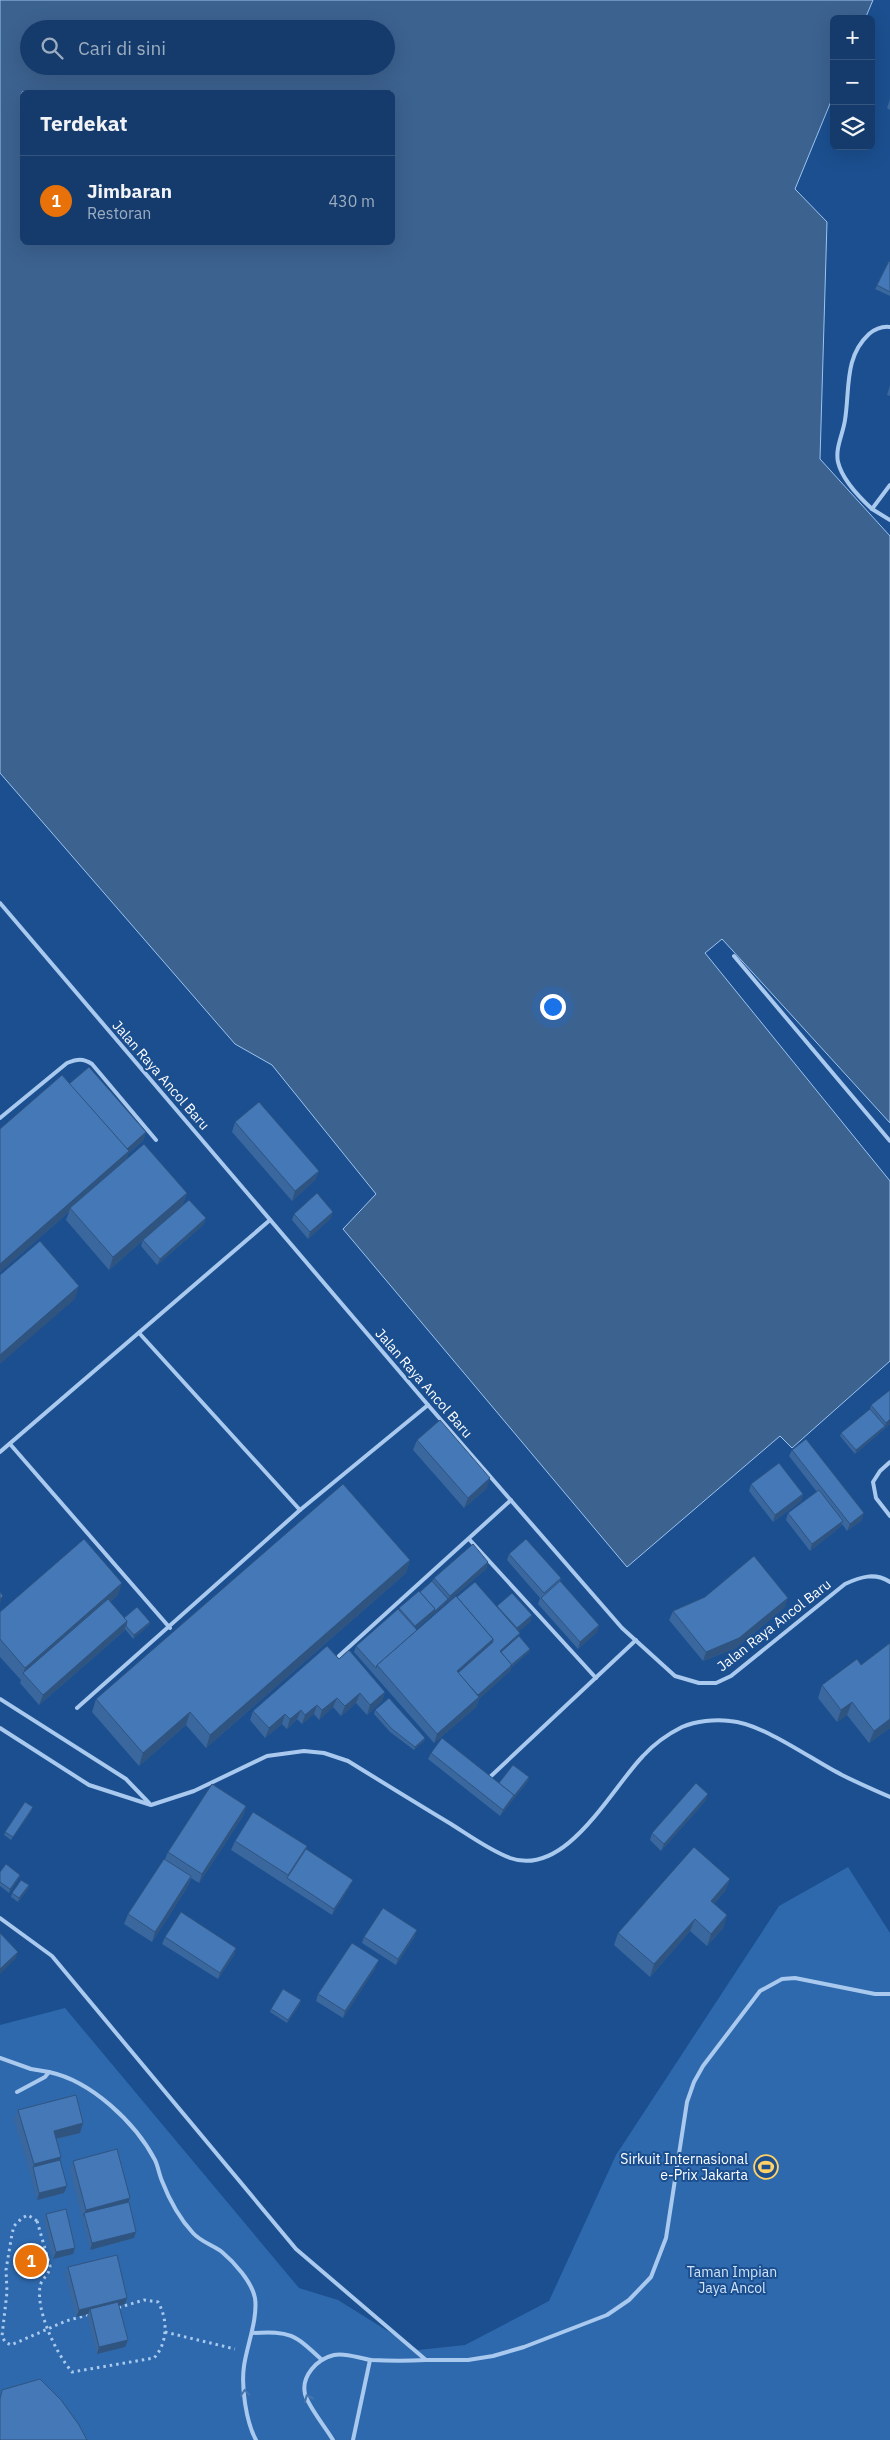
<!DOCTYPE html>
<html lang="id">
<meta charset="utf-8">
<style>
body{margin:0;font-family:"IBM Plex Sans",sans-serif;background:#214673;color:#f1f3f6}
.controls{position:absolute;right:15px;top:15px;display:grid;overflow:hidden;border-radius:8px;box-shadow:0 5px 20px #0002}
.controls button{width:45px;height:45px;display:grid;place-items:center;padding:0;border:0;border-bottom:1px solid #33557e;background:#143b6b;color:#f1f3f6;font:25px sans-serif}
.you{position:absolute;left:552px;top:1006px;width:18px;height:18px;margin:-12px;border:4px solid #fff;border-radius:50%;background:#1a73e8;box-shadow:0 0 0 8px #1a73e833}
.badge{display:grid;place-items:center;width:32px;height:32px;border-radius:50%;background:#90b9f0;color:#fff;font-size:16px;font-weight:700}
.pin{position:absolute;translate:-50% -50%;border:2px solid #fff;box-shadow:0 1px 5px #0006}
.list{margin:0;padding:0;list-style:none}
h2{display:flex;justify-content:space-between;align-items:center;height:65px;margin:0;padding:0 20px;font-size:21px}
h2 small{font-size:16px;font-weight:400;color:#9dadc1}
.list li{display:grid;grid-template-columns:32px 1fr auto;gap:15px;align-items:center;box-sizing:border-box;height:90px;padding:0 20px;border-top:1px solid #33557e}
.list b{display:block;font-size:19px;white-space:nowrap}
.list p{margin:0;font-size:16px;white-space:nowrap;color:#9dadc1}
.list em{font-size:16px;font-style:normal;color:#9dadc1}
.icon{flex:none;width:28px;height:28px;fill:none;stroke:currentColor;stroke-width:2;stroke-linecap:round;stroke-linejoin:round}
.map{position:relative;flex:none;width:890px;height:2440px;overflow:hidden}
.search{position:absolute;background:#143b6b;box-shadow:0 5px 20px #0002;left:20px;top:20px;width:375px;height:55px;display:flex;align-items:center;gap:12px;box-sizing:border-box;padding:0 18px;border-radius:28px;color:#9dadc1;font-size:19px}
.panel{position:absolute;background:#143b6b;box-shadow:0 5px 20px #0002;left:20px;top:90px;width:375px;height:155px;border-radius:8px}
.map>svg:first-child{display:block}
.green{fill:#2e69ad}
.water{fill:#3c6290;stroke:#9cc4f0;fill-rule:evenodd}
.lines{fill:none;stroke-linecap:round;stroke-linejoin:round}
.path{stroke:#a9c9ee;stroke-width:3;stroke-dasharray:2.5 4;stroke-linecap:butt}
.lane{stroke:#a9c9ee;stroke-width:4}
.wall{fill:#3a679d}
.shaded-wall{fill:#305480}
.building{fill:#4478b7;stroke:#305480}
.oneway{stroke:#4674ac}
.labels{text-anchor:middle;stroke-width:4;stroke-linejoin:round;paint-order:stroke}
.street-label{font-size:14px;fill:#fff;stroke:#1b4f8f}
.poi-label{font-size:14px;fill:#fff;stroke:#1b4f8f;text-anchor:end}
.park-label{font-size:14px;fill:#cfe3fa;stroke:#1b4f8f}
</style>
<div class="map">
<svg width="890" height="2440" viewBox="0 0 890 2440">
<rect width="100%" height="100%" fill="#1b4f8f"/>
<!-- green -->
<polygon class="green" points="848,1867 890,1933 890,2440 0,2440 0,2025 65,2008 299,2288 338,2300 418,2350 465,2345 549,2301 616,2155 779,1906"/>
<!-- water -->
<path class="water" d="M0,0H873L865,19H834V94L795,189L827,222L820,459L890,536V1123L722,939L705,953L890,1181V1361L792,1448L780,1436L627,1567L343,1229L376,1194L272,1065L235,1044L0,773ZM29,29H386V66H29ZM22,92H392V242H22Z"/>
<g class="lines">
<!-- path -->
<g class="path">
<path d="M37,2221L50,2266C50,2274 42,2278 40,2286C36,2312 56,2353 72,2372L154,2358C168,2343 168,2319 158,2302L144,2300L117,2308"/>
<polyline points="37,2221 28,2215 22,2218 14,2226 12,2234 6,2270 7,2292 2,2336 5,2342 11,2345 66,2321 91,2314"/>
<polyline points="165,2332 235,2349"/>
</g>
<!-- lane -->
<g class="lane">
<path d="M890,327C882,326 875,329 869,334C844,357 850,389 845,420C843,434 835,448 838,462C842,479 859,497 872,509L890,485"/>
<polyline points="872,509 890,520"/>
<path d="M0,903L428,1405L622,1628L675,1676L699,1683H716L731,1676L845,1584C860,1577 875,1572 890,1582"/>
<polyline points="734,956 890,1141"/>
<path d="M0,1118L67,1063C77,1059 83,1058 92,1064L156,1140"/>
<polyline points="140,1334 300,1510"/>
<polyline points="10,1444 170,1628"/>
<polyline points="0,1452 270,1220"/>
<polyline points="890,1462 880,1471 873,1482 876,1498 890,1516"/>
<polyline points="469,1539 596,1678"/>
<polyline points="339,1656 511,1500"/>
<polyline points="0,1699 126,1779 149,1803"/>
<polyline points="77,1708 300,1510 428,1405"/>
<path d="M0,1728L89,1785L151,1805L194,1791L267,1756L304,1751L324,1753L348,1761C382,1782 416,1803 451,1824C470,1836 489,1850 510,1858C566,1878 611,1789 643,1756C653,1745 668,1734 682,1727C696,1721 715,1719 730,1721C762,1723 812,1760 842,1775C858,1783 874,1790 890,1797"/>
<polyline points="490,1777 636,1640"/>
<polyline points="0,1918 52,1956 296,2249 426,2360 468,2360 493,2356 524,2347 607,2315 629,2300 651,2277 666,2238 687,2102 694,2082 703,2066 760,1991 782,1979 795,1978 875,1994 890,1994"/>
<polyline points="0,2058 31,2069 49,2072"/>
<path d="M17,2092L45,2077L49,2072C91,2081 135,2122 155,2160C158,2166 159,2174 162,2181C169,2199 180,2219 193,2233C201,2242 213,2245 222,2252C234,2262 252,2282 255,2298C258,2319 247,2345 244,2366C241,2386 246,2422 256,2440"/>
<path d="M252,2333C291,2331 294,2334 322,2360"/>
<path d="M333,2440C326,2428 308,2406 305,2394C301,2376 317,2359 334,2355C346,2352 360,2359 372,2360C390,2361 408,2361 426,2360"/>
<polyline points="353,2440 370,2360"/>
</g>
</g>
<!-- wall -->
<g class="wall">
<polygon points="890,99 890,110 887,108"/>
<polygon points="890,262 890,296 875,289"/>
<polygon points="890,385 890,396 887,395"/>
<polygon points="69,1084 146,1132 143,1141 128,1154 126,1160 187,1193 182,1206 109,1270 66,1220 69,1212 0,1272 0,1129"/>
<polygon points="235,1122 319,1171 315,1180 292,1201 232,1132"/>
<polygon points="294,1214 331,1218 308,1239 292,1220"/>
<polygon points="206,1218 203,1225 157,1265 141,1246 143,1240"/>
<polygon points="890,1390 890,1424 855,1454 840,1436 841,1433 870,1409 871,1405"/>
<polygon points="417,1440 487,1488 464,1508 413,1450"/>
<polygon points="792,1450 862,1520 847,1531 842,1524 840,1527 810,1551 786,1520 788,1513 817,1492 789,1456"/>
<polygon points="751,1484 803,1494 801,1501 773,1522 749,1491"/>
<polygon points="509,1554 561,1578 560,1581 599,1625 597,1632 578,1649 538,1604 540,1598 507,1560"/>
<polygon points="410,1560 406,1573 206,1748 186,1725 139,1766 92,1712 96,1699"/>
<polygon points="488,1562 486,1569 416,1629 417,1630 497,1607 497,1606 532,1615 530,1622 518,1631 520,1633 519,1636 530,1649 529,1652 511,1668 510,1671 479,1699 476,1707 434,1743 354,1652 356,1646 399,1610 399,1608 420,1592 432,1581 434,1578"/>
<polygon points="118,1595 110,1602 124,1618 150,1622 149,1625 133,1639 125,1629 124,1631 39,1705 20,1683 21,1680 0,1657 0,1612"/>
<polygon points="785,1607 736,1648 703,1661 669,1620 673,1611"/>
<polygon points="890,1643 890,1728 869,1743 847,1715 837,1722 818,1698 822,1685 861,1665"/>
<polygon points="339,1659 385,1692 382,1701 367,1715 356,1703 341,1716 333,1707 319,1720 314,1714 302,1724 297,1719 287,1729 282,1724 265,1738 250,1720 253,1711"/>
<polygon points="375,1710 425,1738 424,1741 414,1750 390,1732 374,1714"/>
<polygon points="431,1753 499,1783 529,1777 528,1781 500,1816 428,1759"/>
<polygon points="706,1800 661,1851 650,1840 652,1833"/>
<polygon points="246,1806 243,1816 199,1883 191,1878 188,1886 152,1942 124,1924 128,1914 165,1859 168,1852"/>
<polygon points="32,1810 11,1840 4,1835 5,1832"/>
<polygon points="235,1841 307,1846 306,1849 350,1886 332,1915 231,1850"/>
<polygon points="0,1872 20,1875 19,1878 9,1893 0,1886"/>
<polygon points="730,1879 725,1891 714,1904 727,1915 723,1928 707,1946 690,1931 650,1977 614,1945 618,1933"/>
<polygon points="29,1885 28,1889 18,1902 11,1897 12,1893"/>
<polygon points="415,1936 396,1965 362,1943 364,1937"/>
<polygon points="165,1937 236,1948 234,1955 218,1979 162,1944"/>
<polygon points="376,1967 343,2018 316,2001 318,1994"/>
<polygon points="300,2004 287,2023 270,2012 271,2009"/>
<polygon points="18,2110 83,2123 80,2133 57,2139 61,2157 60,2160 64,2193 37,2200 30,2173 14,2120"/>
<polygon points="73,2161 130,2198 129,2202 134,2238 90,2250 70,2170"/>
<polygon points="46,2214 75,2248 73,2254 53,2259 44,2221"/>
<polygon points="68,2267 127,2298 125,2304 119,2306 125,2347 97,2354 87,2316 88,2314 76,2317 65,2274"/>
</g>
<!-- shaded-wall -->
<g class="shaded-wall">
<polygon points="146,1132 143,1141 128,1154 124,1164 70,1208 69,1212 0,1272 0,1264"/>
<polygon points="319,1171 315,1180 292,1201 295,1191"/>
<polygon points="187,1193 182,1206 109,1270 113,1257"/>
<polygon points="333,1212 331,1218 308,1239 310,1232"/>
<polygon points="206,1218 203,1225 157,1265 160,1259"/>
<polygon points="79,1286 75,1299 0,1364 0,1355"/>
<polygon points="890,1419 890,1424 884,1429 886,1423"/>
<polygon points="885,1426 884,1429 855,1454 856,1450"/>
<polygon points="490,1478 487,1488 464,1508 468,1498"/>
<polygon points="803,1494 801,1501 773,1522 775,1515"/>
<polygon points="864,1513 862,1520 847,1531 850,1524"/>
<polygon points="843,1521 840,1527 810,1551 812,1544"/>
<polygon points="410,1560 406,1573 206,1748 210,1735"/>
<polygon points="488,1562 486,1569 413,1632 415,1626 435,1609 448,1599 450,1596"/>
<polygon points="122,1583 118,1595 26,1676 23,1673 21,1680 25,1668"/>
<polygon points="3,1596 0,1604 0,1599"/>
<polygon points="788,1598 785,1607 736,1648 703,1661 706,1652"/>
<polygon points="532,1615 530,1622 515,1635 517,1628"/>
<polygon points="127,1621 124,1631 39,1705 43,1695"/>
<polygon points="150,1622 149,1625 133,1639 134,1635"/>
<polygon points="599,1625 597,1632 578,1649 580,1642"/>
<polygon points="520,1633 517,1640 500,1655 500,1651"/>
<polygon points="493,1639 490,1649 458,1677 457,1671"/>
<polygon points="530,1649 529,1652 511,1668 510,1671 479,1699 476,1707 434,1743 437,1734 476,1697"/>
<polygon points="385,1692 382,1701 367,1715 370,1705"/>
<polygon points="360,1693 356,1703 341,1716 345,1706"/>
<polygon points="337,1698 333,1707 319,1720 322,1710"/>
<polygon points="852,1702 847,1715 837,1722 841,1710"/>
<polygon points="317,1705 314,1714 302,1724 305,1715"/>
<polygon points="301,1710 297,1719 287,1729 290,1719"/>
<polygon points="190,1712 186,1725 139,1766 143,1753"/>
<polygon points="285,1714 282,1724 265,1738 269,1728"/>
<polygon points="890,1719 890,1728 869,1743 874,1731"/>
<polygon points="425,1738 424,1741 414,1750 415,1747"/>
<polygon points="529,1777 528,1781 500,1816 503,1810"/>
<polygon points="708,1794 706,1800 661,1851 664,1844"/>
<polygon points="246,1806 243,1816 199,1883 202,1874"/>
<polygon points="33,1807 32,1810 11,1840"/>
<polygon points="20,1875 19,1878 9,1893 10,1889"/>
<polygon points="191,1876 188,1886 152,1942 155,1932"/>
<polygon points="730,1879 725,1891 706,1913 711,1901"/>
<polygon points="353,1880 350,1886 332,1915 334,1909"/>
<polygon points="29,1885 28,1889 18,1902 19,1898"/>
<polygon points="727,1915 723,1928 707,1946 711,1934"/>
<polygon points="695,1919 690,1931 650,1977 654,1964"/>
<polygon points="417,1930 415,1936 396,1965 398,1959"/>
<polygon points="236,1948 234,1955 218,1979 220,1973"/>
<polygon points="18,1952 16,1958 0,1974 0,1969"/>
<polygon points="379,1960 376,1967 343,2018 345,2011"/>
<polygon points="301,2000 300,2004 287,2023 288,2020"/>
<polygon points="83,2123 80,2133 51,2140 54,2131"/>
<polygon points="61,2157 58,2167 33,2167 34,2164"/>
<polygon points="67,2186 64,2193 37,2200 39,2193"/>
<polygon points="130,2198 126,2208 84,2213 82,2219 86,2210"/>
<polygon points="136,2232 134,2238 90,2250 92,2243"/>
<polygon points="75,2248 73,2254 53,2259 56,2252"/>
<polygon points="127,2298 125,2304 91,2313 90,2309 88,2314 76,2317 79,2310"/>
<polygon points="128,2340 125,2347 97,2354 99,2347"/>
</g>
<!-- building -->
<g class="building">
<polygon points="889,261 890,262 890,292 877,285"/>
<polygon points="89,1067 146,1132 127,1149 69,1084"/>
<polygon points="62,1075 129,1151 0,1264 0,1129"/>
<polygon points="259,1102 319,1171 295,1191 235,1122"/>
<polygon points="144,1144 187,1193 113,1257 70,1208"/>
<polygon points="317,1193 333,1212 310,1232 294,1214"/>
<polygon points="189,1200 206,1218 160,1259 143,1240"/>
<polygon points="40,1241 79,1286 0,1355 0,1275"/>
<polygon points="890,1390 890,1419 886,1423 871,1405"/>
<polygon points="870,1409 885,1426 856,1450 841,1433"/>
<polygon points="440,1420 490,1478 468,1498 417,1440"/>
<polygon points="806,1439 864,1513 850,1524 792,1450"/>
<polygon points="779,1463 803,1494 775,1515 751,1484"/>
<polygon points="343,1484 410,1560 210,1735 190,1712 143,1753 96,1699"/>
<polygon points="819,1490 843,1521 812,1544 788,1513"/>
<polygon points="84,1539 122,1583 25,1668 0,1639 0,1612"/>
<polygon points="526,1539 561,1578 544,1593 509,1554"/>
<polygon points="473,1544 488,1562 450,1596 434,1578"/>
<polygon points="754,1556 788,1598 739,1638 706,1652 673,1611 705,1597"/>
<polygon points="432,1581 448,1599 434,1612 435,1609 420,1592"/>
<polygon points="560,1581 599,1625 580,1642 541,1598"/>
<polygon points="475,1582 520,1633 500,1651 512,1665 478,1695 458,1673 493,1642 493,1639 457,1597"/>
<polygon points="419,1591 435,1609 415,1626 399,1608"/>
<polygon points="0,1592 3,1596 0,1599"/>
<polygon points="512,1593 532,1615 517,1628 497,1606"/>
<polygon points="456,1596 493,1639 457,1671 479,1697 437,1734 377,1665"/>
<polygon points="108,1599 127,1621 43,1695 23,1673"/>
<polygon points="137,1607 150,1622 134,1635 126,1626 127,1621 124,1618"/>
<polygon points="398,1609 417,1630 377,1665 376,1668 356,1646"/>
<polygon points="519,1636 530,1649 510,1666 512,1665 501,1652"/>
<polygon points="890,1643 890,1719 874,1731 852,1702 841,1710 822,1685 857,1659 861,1665"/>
<polygon points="327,1646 339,1659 349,1650 385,1692 370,1705 360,1693 345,1706 337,1698 322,1710 317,1705 305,1715 301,1710 290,1719 285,1714 269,1728 253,1711"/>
<polygon points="389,1698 425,1738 415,1747 392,1729 375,1710"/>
<polygon points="442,1738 514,1795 503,1810 431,1753"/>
<polygon points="513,1765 529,1777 514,1796 514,1795 499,1783"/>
<polygon points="696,1783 708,1794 664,1844 652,1833"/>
<polygon points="212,1784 246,1806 202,1874 168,1852"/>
<polygon points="25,1802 33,1807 13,1837 5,1832"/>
<polygon points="253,1812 307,1846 288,1875 235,1841"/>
<polygon points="694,1847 730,1879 711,1901 727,1915 711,1934 695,1919 654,1964 618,1933"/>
<polygon points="306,1849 353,1880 334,1909 287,1878"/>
<polygon points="164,1859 191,1876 155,1932 128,1914"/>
<polygon points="6,1864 20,1875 10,1889 0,1882 0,1872"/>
<polygon points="21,1880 29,1885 19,1898 12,1893"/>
<polygon points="383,1908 417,1930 398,1959 364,1937"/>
<polygon points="181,1912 236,1948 220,1973 165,1937"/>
<polygon points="0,1933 18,1952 0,1969"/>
<polygon points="352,1943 379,1960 345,2011 318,1994"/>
<polygon points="283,1989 301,2000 288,2020 271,2009"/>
<polygon points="76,2095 83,2123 54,2131 61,2157 34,2164 18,2110"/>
<polygon points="117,2149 130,2198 86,2210 73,2161"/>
<polygon points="60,2160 67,2186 39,2193 33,2167"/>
<polygon points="129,2202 136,2232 92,2243 84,2213"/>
<polygon points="66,2209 75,2248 56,2252 46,2214"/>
<polygon points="117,2255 127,2298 79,2310 68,2267"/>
<polygon points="118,2302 128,2340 99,2347 90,2309"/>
<polygon points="40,2379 61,2400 79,2425 87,2440 0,2440 0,2399 2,2390"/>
</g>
<!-- one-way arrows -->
<defs><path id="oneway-chevron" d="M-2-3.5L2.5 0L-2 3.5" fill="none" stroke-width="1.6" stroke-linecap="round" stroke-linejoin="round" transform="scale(1.25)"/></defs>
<g class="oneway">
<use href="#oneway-chevron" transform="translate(245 2393) rotate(-94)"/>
<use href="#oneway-chevron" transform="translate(308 2398) rotate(-114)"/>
</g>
<!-- icons -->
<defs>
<g id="stadium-ring" transform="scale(1.25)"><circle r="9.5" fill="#1b4f8f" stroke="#ffd166" stroke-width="1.5"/><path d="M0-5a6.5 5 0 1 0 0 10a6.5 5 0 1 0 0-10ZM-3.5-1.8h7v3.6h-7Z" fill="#ffd166"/></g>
</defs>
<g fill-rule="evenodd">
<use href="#stadium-ring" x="766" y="2167"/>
</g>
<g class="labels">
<!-- street labels -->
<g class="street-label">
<text transform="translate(161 1075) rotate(49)" y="5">Jalan Raya Ancol Baru</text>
<text transform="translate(424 1383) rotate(49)" y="5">Jalan Raya Ancol Baru</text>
<text transform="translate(774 1625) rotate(-38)" y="5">Jalan Raya Ancol Baru</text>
</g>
<!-- poi labels -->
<g class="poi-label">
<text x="748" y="2164">Sirkuit Internasional<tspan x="748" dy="16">e-Prix Jakarta</tspan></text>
</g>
<!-- park labels -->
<g class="park-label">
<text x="732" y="2277">Taman Impian<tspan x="732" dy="16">Jaya Ancol</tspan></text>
</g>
</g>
</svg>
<div class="controls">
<button>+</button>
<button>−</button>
<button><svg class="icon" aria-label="layers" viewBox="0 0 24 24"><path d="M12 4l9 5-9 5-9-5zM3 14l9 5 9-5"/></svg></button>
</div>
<div class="you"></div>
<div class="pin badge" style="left:31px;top:2261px;background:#e8710a">1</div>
<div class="search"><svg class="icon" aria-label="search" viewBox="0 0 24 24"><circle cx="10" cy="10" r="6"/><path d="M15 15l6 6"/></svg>Cari di sini</div>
<section class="panel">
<h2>Terdekat<small></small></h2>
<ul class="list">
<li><span class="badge" style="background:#e8710a">1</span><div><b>Jimbaran</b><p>Restoran</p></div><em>430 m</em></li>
</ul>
</section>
</div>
